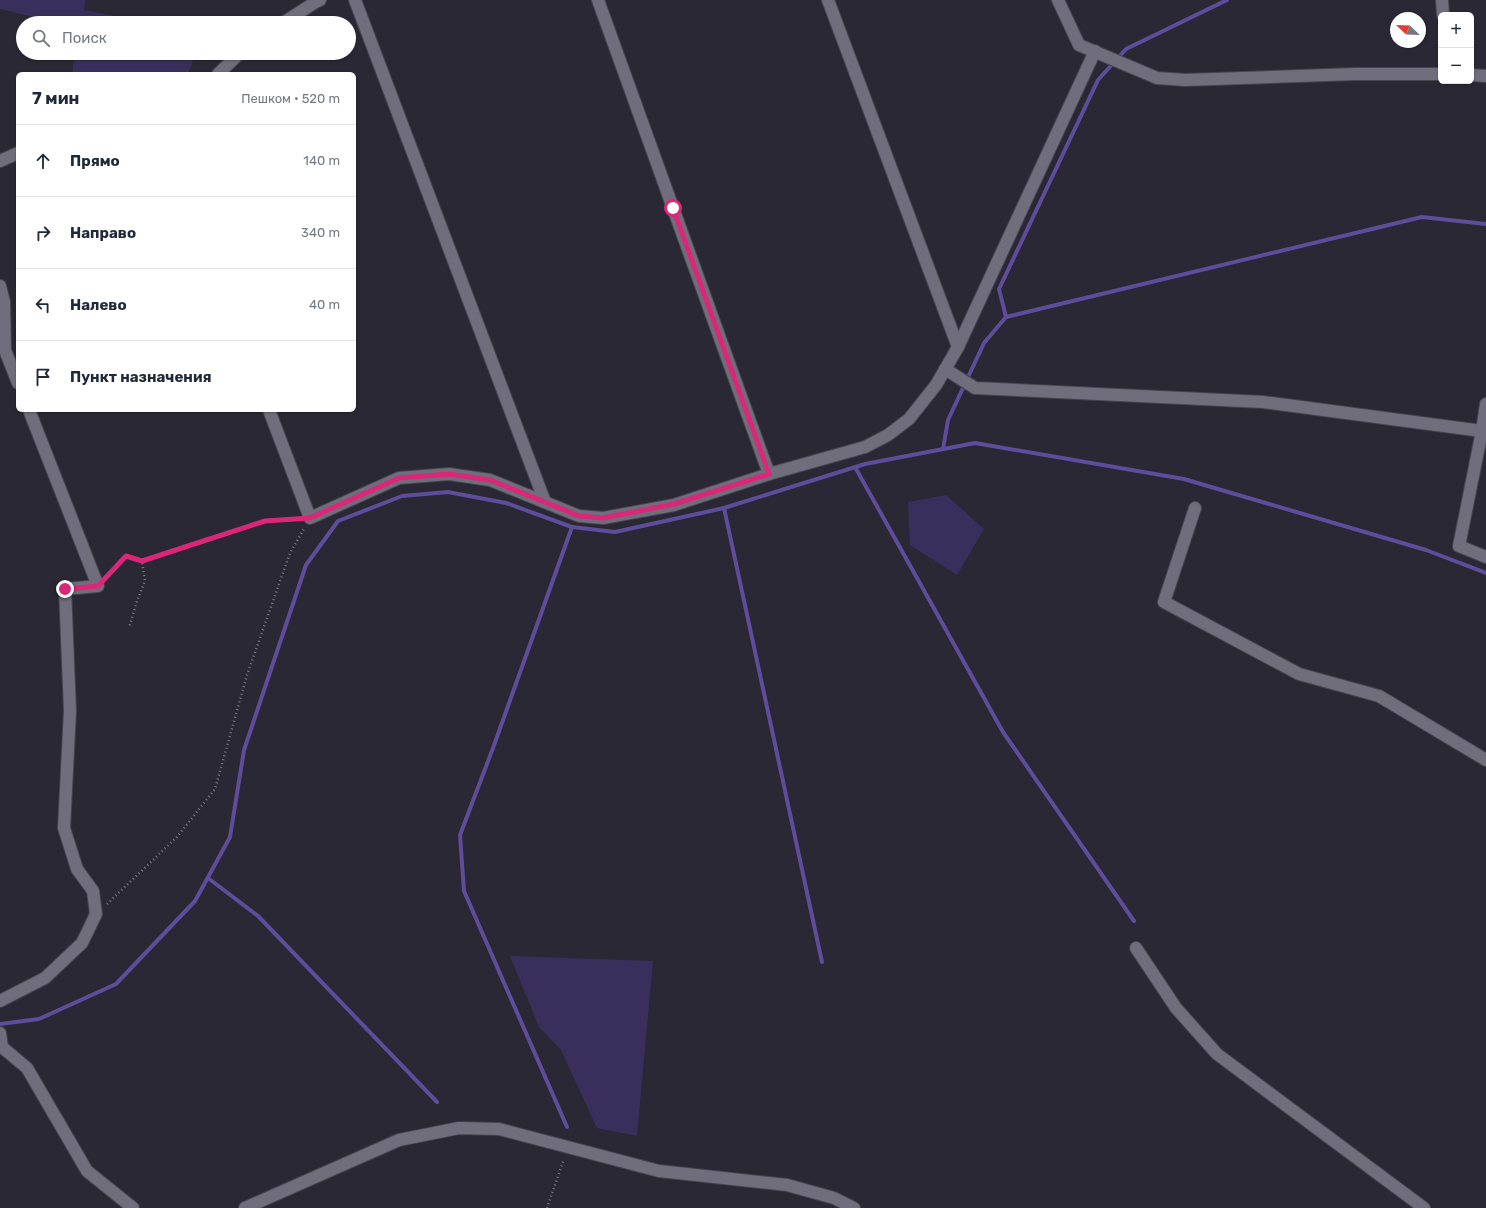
<!DOCTYPE html>
<html lang="ru">
<meta charset="utf-8">
<style>
body{margin:0;font-family:Rubik,sans-serif;background:#f2f2f3;color:#1f2937}
.controls{position:absolute;right:12px;top:12px;display:grid;overflow:hidden;border-radius:6px;box-shadow:0 1px 3px #0004}
.controls button{width:36px;height:36px;display:grid;place-items:center;padding:0;border:0;border-bottom:1px solid #e0e1e3;background:#fff;color:#1f2937;font:20px sans-serif}
.compass{position:absolute;left:1390px;top:12px;width:36px;height:36px;border-radius:50%;background:#fff;box-shadow:0 1px 3px #0004;rotate:293deg}
.stop{position:absolute;width:12px;height:12px;margin:-9px;border:3px solid #db2777;border-radius:50%;background:#fff}
.stop.end{background:#db2777;border-color:#fff;box-shadow:0 1px 4px #0008}
.list{margin:0;padding:0;list-style:none}
h2{display:flex;justify-content:space-between;align-items:center;height:52px;margin:0;padding:0 16px;font-size:17px}
h2 small{font-size:13px;font-weight:400;color:#747a83}
.list li{display:grid;grid-template-columns:26px 1fr auto;gap:12px;align-items:center;box-sizing:border-box;height:72px;padding:0 16px;border-top:1px solid #e0e1e3}
.list b{display:block;font-size:15px;white-space:nowrap}
.list em{font-size:13px;font-style:normal;color:#747a83}
.icon{flex:none;width:22px;height:22px;fill:none;stroke:currentColor;stroke-width:2;stroke-linecap:round;stroke-linejoin:round}
.map{position:relative;flex:none;width:1486px;height:1208px;overflow:hidden}
.search{position:absolute;background:#fff;box-shadow:0 1px 3px #0004;left:16px;top:16px;width:340px;height:44px;display:flex;align-items:center;gap:10px;box-sizing:border-box;padding:0 14px;border-radius:22px;color:#747a83;font-size:15px}
.panel{position:absolute;background:#fff;box-shadow:0 1px 3px #0004;left:16px;top:72px;width:340px;height:340px;border-radius:6px}
.map>svg:first-child{display:block}
.green{fill:#392f5c}
.lines{fill:none;stroke-linecap:round;stroke-linejoin:round}
.stream{stroke:#5e4d9a;stroke-width:4}
.minor-casing{stroke:#46454e;stroke-width:14}
.path{stroke:#7c7b85;stroke-width:2.5;stroke-dasharray:1 3;stroke-linecap:butt}
.minor{stroke:#706e7c;stroke-width:12}
.route{stroke:#db2777;stroke-width:5}
</style>
<div class="map">
<svg width="1486" height="1208" viewBox="0 0 1486 1208">
<rect width="100%" height="100%" fill="#292834"/>
<!-- green -->
<g class="green">
<polygon points="0,0 85,0 84,10 150,23 59,23 0,9"/>
<polygon points="75,53 196,53 188,74 72,74"/>
<polygon points="946,495 984,529 957,575 910,545 908,502"/>
<polygon points="510,956 653,961 637,1136 597,1128 561,1050 539,1027"/>
</g>
<g class="lines">
<!-- stream -->
<g class="stream">
<polyline points="1006,317 999,289 1098,80 1126,49 1227,0"/>
<polyline points="943,449 948,420 984,343 1006,317 1422,217 1486,224"/>
<polyline points="855,467 1003,732 1134,921"/>
<polyline points="724,508 822,962"/>
<polyline points="208,878 258,916 437,1102"/>
<polyline points="0,1024 39,1019 116,984 195,901 230,837 244,750 306,565 338,521 402,496 448,492 506,503 572,527 615,532 724,508 865,464 975,443 1184,479 1426,550 1486,573"/>
<polyline points="567,1127 464,891 460,835 493,748 572,527"/>
</g>
<!-- minor casing -->
<g class="minor-casing">
<g id="minor">
<polyline points="355,0 545,502"/>
<polyline points="598,0 769,474"/>
<polyline points="828,0 958,347"/>
<polyline points="1058,0 1079,45 1157,78 1185,80 1355,74 1441,74"/>
<polyline points="1442,0 1443,15"/>
<polyline points="283,23 314,3 320,0"/>
<polyline points="218,74 240,53"/>
<polyline points="1471,75 1486,76"/>
<polyline points="0,161 18,153"/>
<polyline points="0,286 4,302 5,350 18,383"/>
<polyline points="945,369 975,388 1263,402 1482,431"/>
<polyline points="1486,404 1482,431 1459,546 1486,557"/>
<polyline points="269,410 310,518 399,478 449,474 490,480 579,516 603,518 674,505 769,474 865,447 888,435 909,419 936,385 958,347 1095,51"/>
<polyline points="1195,508 1164,602 1299,674 1379,696 1486,760"/>
<polyline points="1136,948 1176,1008 1217,1054 1424,1208"/>
<polyline points="0,1001 45,978 82,943 96,914 93,891 77,869 64,828 70,711 65,589 98,586 29,410"/>
<polyline points="0,1033 2,1047 27,1068 87,1171 133,1208"/>
<polyline points="245,1208 399,1140 459,1128 499,1129 659,1171 787,1185 834,1198 854,1208"/>
</g>
</g>
<!-- path -->
<g class="path">
<polyline points="142,561 265,521 297,519"/>
<polyline points="106,577 126,556 142,561 145,581 137,601 129,628"/>
<polyline points="107,904 177,837 215,789 247,675 290,553 305,527"/>
<polyline points="547,1208 564,1159"/>
</g>
<!-- minor -->
<use href="#minor" class="minor"/>
</g>
<g class="lines">
<!-- route -->
<polyline class="route" points="65,589 98,586 126,556 142,561 265,521 310,518 399,478 449,474 490,480 579,516 603,518 674,504 769,474 673,208"/>
</g>
</svg>
<div class="controls">
<button>+</button>
<button>−</button>
</div>
<svg class="compass" viewBox="-18 -18 36 36"><path d="M0-13l5 13h-10z" fill="#e53935"/><path d="M0 13l5-13h-10z" fill="#747a83"/></svg>
<div class="stop" style="left:673px;top:208px"></div>
<div class="stop end" style="left:65px;top:589px"></div>
<div class="search"><svg class="icon" aria-label="search" viewBox="0 0 24 24"><circle cx="10" cy="10" r="6"/><path d="M15 15l6 6"/></svg>Поиск</div>
<section class="panel">
<h2>7 мин<small>Пешком · 520 m</small></h2>
<ul class="list">
<li><svg class="icon" aria-label="ahead" viewBox="0 0 24 24"><path d="M12 20V5M6 11l6-6 6 6"/></svg><div><b>Прямо</b></div><em>140 m</em></li>
<li><svg class="icon" aria-label="right" viewBox="0 0 24 24"><path d="M7 20v-9h11M14 6l5 5-5 5"/></svg><div><b>Направо</b></div><em>340 m</em></li>
<li><svg class="icon" aria-label="left" viewBox="0 0 24 24"><path d="M17 20v-9H6M10 6l-5 5 5 5"/></svg><div><b>Налево</b></div><em>40 m</em></li>
<li><svg class="icon" aria-label="arrive" viewBox="0 0 24 24"><path d="M6 21V4h12l-3 4 3 4H6"/></svg><div><b>Пункт назначения</b></div></li>
</ul>
</section>
</div>
